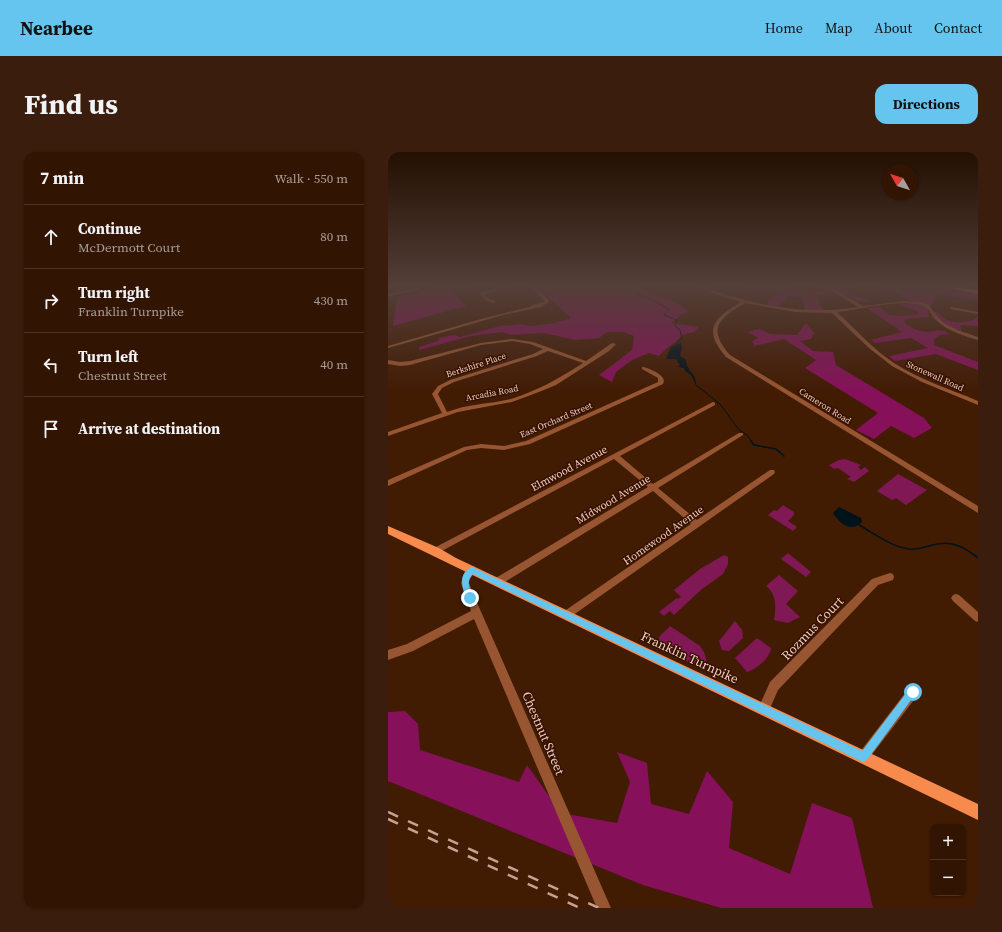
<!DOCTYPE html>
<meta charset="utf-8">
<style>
body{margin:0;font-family:"Source Serif 4",serif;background:#3a1d0c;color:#f1f3f6}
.controls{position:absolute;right:12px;bottom:12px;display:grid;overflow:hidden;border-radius:8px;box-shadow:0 1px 3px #0004}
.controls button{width:36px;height:36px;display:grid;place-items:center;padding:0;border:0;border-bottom:1px solid #4d3324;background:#321402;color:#f1f3f6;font:20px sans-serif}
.compass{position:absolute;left:494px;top:12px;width:36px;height:36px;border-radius:50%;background:#321402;box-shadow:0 1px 3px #0004;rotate:309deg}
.stop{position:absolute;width:12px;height:12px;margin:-9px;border:3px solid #65c5ef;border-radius:50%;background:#fff}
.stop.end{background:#65c5ef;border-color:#fff;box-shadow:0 1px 4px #0008}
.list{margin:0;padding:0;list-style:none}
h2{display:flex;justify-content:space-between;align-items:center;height:52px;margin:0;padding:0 16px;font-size:17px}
h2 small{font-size:13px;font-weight:400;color:#a89e99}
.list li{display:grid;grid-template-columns:26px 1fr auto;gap:12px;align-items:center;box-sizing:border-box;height:64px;padding:0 16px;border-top:1px solid #4d3324}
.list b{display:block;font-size:15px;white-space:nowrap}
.list p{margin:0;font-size:13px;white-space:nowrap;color:#a89e99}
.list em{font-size:13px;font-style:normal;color:#a89e99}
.icon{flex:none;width:22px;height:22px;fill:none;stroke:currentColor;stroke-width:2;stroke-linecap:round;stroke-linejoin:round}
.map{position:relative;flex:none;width:590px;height:756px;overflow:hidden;border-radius:12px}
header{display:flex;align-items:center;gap:24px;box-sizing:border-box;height:56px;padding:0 20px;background:#65c5ef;color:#111}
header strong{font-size:19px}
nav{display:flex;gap:22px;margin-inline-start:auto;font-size:14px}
.intro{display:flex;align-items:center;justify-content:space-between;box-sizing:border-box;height:96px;padding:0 24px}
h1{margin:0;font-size:28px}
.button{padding:10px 18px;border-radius:12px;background:#65c5ef;color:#111;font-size:14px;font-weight:700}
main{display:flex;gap:24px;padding:0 24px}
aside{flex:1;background:#321402;border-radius:12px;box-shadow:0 1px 3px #0004}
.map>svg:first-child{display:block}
.green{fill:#801856}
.forest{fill:#86115a}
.water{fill:#00121a}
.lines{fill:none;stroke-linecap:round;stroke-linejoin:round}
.stream-far1{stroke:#00121a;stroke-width:1}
.stream{stroke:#00121a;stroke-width:1.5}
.minor{fill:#975631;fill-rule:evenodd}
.major{fill:#f68b4d;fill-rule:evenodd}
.highway{fill:#f6b592;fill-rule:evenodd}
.rail{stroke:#c5a391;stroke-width:2.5;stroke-dasharray:11 11;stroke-linecap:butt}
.route{fill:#65c5ef}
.labels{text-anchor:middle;stroke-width:3;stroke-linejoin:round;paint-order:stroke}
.far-street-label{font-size:9px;fill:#f0cfbf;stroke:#371100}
.street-label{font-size:11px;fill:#f0cfbf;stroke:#371100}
.near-street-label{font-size:13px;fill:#f0cfbf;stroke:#371100}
</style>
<header>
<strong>Nearbee</strong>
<nav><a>Home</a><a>Map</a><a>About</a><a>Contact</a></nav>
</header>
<div class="intro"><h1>Find us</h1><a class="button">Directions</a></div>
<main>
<aside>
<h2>7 min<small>Walk · 550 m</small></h2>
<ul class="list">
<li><svg class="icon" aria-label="ahead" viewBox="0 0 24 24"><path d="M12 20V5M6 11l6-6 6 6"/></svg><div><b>Continue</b><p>McDermott Court</p></div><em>80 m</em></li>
<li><svg class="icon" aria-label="right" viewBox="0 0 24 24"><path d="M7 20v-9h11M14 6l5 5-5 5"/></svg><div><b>Turn right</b><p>Franklin Turnpike</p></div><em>430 m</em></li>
<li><svg class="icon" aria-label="left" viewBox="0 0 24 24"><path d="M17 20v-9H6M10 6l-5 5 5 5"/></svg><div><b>Turn left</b><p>Chestnut Street</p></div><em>40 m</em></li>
<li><svg class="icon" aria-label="arrive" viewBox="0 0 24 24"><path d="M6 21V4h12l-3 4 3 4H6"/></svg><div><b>Arrive at destination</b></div></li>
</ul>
</aside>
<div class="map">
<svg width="590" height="756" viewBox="0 0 590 756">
<rect width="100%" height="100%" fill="#421b03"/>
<!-- green -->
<g class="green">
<polygon points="457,307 473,313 470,315 473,318 477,315 481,319 466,330 459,327 463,325 450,316 446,317 441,313 451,308"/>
<polygon points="510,322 539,338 518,353 508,346 504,348 489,339"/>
<polygon points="395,353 406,360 406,363 400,369 409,375 405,379 380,363 386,358 389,359"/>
<polygon points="400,401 423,420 418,425 393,407"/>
<polygon points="336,403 340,405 340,412 335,422 314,437 286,463 282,459 276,464 271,460 289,446 290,447 293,445 286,438 312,417"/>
<path d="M391,423L410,439L398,452L412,465L400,471L386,468C388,457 389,442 378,434Z"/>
<polygon points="347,469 354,478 355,486 341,499 334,498 331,489"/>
<path d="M282,474L312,494C318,502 320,509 317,518L272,497L271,485Z"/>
<path d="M369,486L383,496C382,506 369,517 359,520L347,506Z"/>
</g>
<!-- forest -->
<g class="forest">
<polygon points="55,134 84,134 64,139 78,154 5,174 9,146"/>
<path d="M145,134H247L285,149L301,159L294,162L283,171L311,175L306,180L294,183C288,192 278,195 271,204L261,201L244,208L228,220L224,230L211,223L244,198L246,184L236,180H219L211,186L188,188L155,181L122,183L114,180L83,184L31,198V195L50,189L51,186L66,183L72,185L112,174L132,172L143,174L166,171L183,166L166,150Z"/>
<polygon points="354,134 398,134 420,141 437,138 446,142 444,145 434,143 428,144 436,159 417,158 414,145 400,144 396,150 388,155 379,154 381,148 392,141 368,135 363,137"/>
<polygon points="454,134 467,134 457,137 482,149 471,150 445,137"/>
<polygon points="497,134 544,134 590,141 590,149 548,142 544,153 523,150"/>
<path d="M512,152H531L539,154L541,165L518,167L516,170C519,175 533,180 539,180C547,181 552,175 561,182L552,183L546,188V193L590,210V218L548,202L507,209L501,204L540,196L523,186L487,191L483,188L514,180L479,156L491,154L501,163L513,164L531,162L530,160Z"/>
<path d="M545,159C552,161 553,165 559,168C568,172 580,170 589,166L590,162V174L572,173L574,179C561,179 553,172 543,164Z"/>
<polygon points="418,171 426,181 423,187 412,189 425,199 445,200 448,213 536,266 544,276 526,286 503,274 486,287 468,278 490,261 417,216 428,208 396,187 366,194 364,189 370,186 359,180 371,177 382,182 409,183"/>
<polygon points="17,559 30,572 32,598 131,630 139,613 173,661 229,671 242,630 229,600 259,611 263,652 301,662 319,619 345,650 341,696 402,722 424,651 464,666 485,756 333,756 255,733 0,629 0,560"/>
</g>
<!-- water -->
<g class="water">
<path d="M293,191L294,196L292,204L298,208C298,218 309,222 308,233L303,223L297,219L296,216L290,215L292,213L288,207H278L283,195Z"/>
<path d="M451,355L473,366L474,370C463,381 452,372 445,361Z"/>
</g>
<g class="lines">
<!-- stream-far1 -->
<g class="stream-far1">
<polyline points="241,134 242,136 249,138 250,143 258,145 281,157 276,163 289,168 287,174 292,178 294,187 290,189 289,192"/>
<polyline points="308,233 332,252 351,278 359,283 364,290"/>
</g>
<!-- stream -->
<g class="stream">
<polyline points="363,289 366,293 388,297 396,304"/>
<path d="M471,373C487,382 502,394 521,397C529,398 537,395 545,393C563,388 577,395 590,406"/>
</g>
<!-- minor -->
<g class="minor">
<polygon points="114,134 119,134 96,143 101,147 107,149 107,151 99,149 92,143 94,140"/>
<path d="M141,134H145L161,148V150L153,155L115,163L0,196V194L93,167L141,155C146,151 152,152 157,149Z"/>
<path d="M308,134H313C364,153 416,164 470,155L449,142L429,134H434L451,140L475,154L518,149L530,150L541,153L546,161L556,171L569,178L590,185V188C576,184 560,179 549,169C545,165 542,157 537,155C519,145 470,158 449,160C468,178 485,197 506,211C532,228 562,237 590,249V253L534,230L504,214L481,196L444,161L407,160L357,151C332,166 318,176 342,203L590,354V361L338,205C314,177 326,166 353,150L324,141Z"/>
<polygon points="31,136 32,138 0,144 0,142"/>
<polygon points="563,155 590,160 590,162 562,157 562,155"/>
<path d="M124,187L145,190L198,209L224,191L228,192L221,199L168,233L151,240L124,250L70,260L0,284V280L54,261L44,242L50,234L62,228L145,202L155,197L142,192L124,189L93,193L22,213L12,214L0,212V208L12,210L22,209L93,191ZM160,199L195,211C172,226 149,239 123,247C102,252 79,252 59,260L50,242L54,236L66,230L149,204Z"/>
<path d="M254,215C259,215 272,221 275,226C276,228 276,230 275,232L142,292L116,298L93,296L79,298L0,334V328L76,295L93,292L116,294L138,289L270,230V226L254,217Z"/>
<polygon points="325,250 327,251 327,253 232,304 265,332 351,281 355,281 355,283 270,336 309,368 382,318 386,318 387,320 386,322 181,466 178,467 175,466 173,463 175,460 303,372 265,339 112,433 109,434 106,433 105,430 106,427 260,335 226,307 50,401 44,401 43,399 44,397"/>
<polygon points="84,414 87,415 88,418 82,427 81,431 87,446 223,756 209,756 86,467 25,499 0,508 0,498 19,492 83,459 73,431 77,419"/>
<polygon points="502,421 505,422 506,425 505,428 490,433 390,538 380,561 376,563 372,561 370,557 382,530 484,427"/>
<polygon points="568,442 571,443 590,460 590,470 587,469 565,449 563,446 565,443"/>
<polygon points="525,535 529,536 530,540 529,544 479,609 475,611 471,609 469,605 471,601 521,536"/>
</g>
<!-- major -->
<polygon class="major" points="0,374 51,396 68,406 590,652 590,668 0,382"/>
<!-- highway -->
<polygon class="highway" points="551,134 562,134 590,138 590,142"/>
<!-- rail -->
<g class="rail">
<polyline points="0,660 211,756"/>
<polyline points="0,667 192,756"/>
</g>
</g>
<!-- sky -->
<linearGradient id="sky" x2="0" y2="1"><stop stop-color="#240f02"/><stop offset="0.56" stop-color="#543f39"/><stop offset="1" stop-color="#543f39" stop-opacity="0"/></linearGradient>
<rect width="590" height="240" fill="url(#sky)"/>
<!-- route -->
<path class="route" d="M84,415L474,599L522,536L525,535L528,536L529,540L479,608L475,610L85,422C77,430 82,436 86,446L82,449L79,448C74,436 69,422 84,415Z"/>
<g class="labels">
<!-- far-street labels -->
<g class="far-street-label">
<text transform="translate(88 213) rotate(-18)" y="3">Berkshire Place</text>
<text transform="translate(547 224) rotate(24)" y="3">Stonewall Road</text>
<text transform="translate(104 241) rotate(-11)" y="3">Arcadia Road</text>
<text transform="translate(437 254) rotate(32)" y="3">Cameron Road</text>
<text transform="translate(168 268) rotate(-23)" y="3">East Orchard Street</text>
</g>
<!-- street labels -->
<g class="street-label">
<text transform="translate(181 316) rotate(-28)" y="4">Elmwood Avenue</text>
<text transform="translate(225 347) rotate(-31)" y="4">Midwood Avenue</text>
<text transform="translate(275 383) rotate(-35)" y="4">Homewood Avenue</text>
</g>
<!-- near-street labels -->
<g class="near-street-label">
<text transform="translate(424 476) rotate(-46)" y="5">Rozmus Court</text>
<text transform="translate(302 505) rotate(25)" y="5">Franklin Turnpike</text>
<text transform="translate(156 581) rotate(67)" y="5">Chestnut Street</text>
</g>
</g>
</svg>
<div class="controls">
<button>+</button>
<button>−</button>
</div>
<svg class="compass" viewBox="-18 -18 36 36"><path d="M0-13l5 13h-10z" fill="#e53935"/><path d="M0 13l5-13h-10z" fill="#a89e99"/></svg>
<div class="stop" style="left:525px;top:540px"></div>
<div class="stop end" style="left:82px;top:446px"></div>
</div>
</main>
